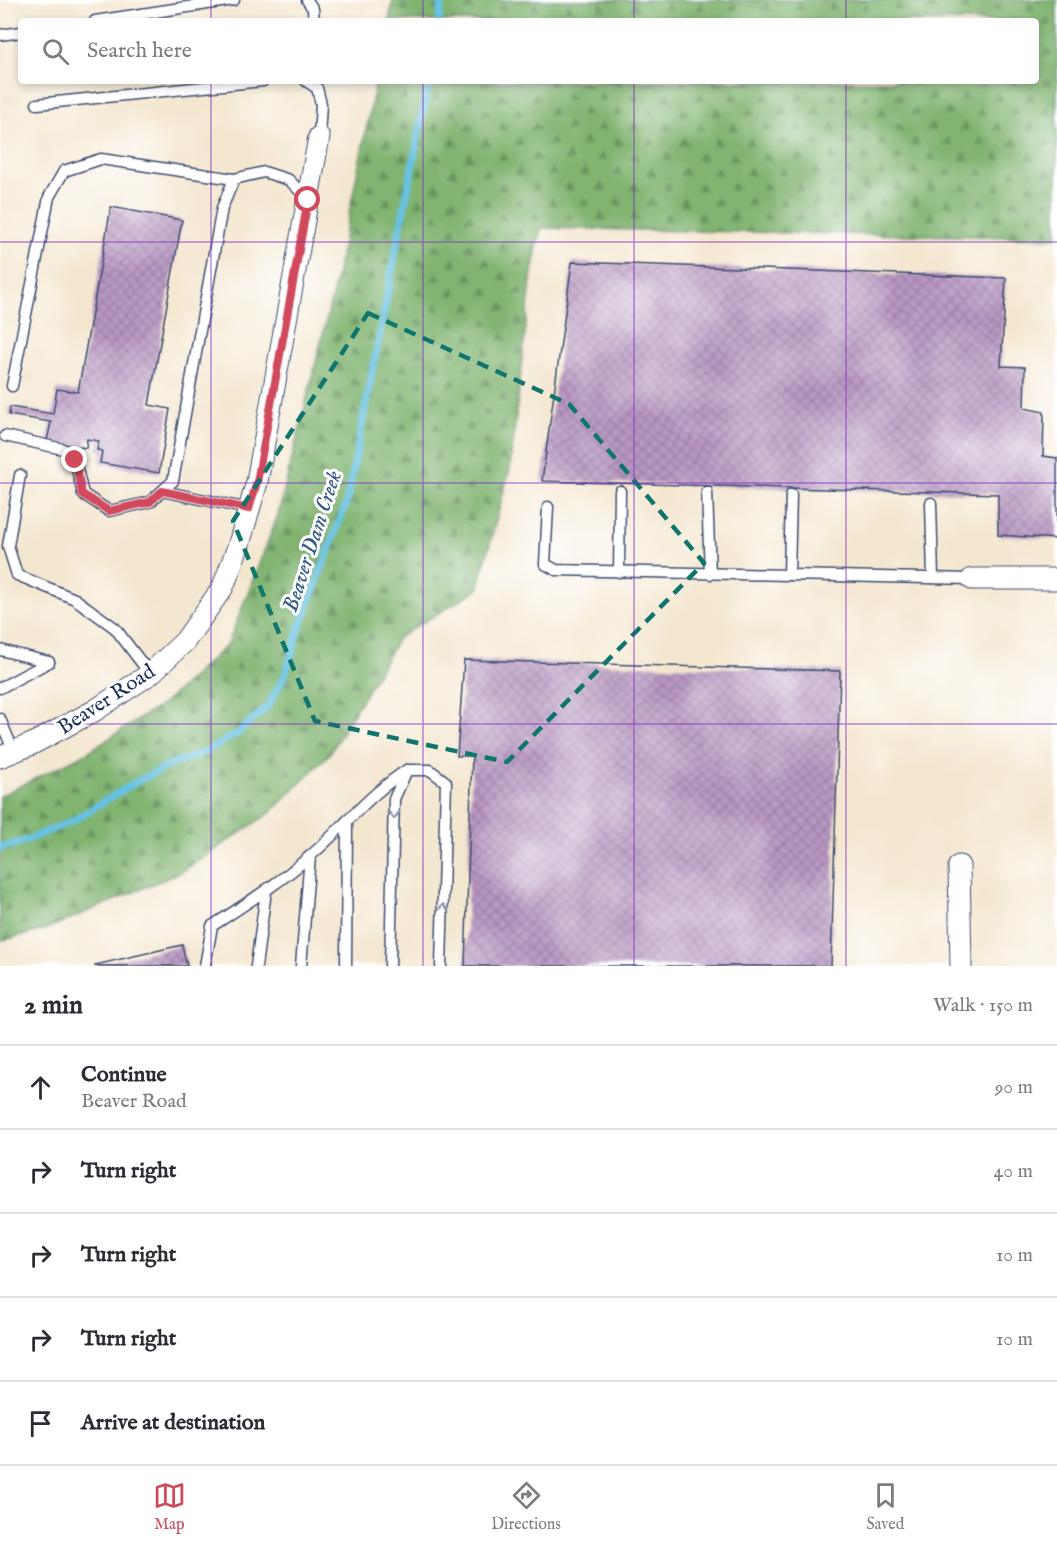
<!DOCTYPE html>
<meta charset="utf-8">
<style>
body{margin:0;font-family:"IM FELL English",serif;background:#f7f7f7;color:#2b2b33}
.stop{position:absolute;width:18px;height:18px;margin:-14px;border:4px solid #d1495b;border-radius:50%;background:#fff}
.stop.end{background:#d1495b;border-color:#fff;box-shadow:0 2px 6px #0008}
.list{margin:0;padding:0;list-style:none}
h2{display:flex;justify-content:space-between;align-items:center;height:78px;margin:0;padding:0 24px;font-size:26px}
h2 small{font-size:20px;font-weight:400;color:#7c7c81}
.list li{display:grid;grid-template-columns:39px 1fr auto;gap:18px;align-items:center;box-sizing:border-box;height:84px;padding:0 24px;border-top:2px solid #e1e1e2}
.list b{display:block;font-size:22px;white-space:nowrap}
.list p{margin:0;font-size:20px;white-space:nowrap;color:#7c7c81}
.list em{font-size:20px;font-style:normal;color:#7c7c81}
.icon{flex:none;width:33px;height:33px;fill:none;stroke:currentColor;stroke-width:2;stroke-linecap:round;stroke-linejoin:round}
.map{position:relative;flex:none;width:1057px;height:966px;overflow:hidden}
.search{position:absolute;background:#fff;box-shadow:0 3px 9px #0003;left:18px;right:18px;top:18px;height:66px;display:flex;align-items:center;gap:15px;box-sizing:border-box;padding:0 21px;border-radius:6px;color:#7c7c81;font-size:22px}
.sheet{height:498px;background:#fff}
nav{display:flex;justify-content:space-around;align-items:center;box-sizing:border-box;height:84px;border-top:2px solid #e1e1e2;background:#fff;font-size:16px;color:#7c7c81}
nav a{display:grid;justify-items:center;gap:3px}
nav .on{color:#d1495b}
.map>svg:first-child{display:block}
.forest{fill:url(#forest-firs);stroke:#4e7267;stroke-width:1.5}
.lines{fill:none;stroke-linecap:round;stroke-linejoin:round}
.stream{stroke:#66c2e4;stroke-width:7}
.building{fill:url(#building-cross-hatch)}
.lane-casing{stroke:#3c4b6f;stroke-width:13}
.street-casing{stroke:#3c4b6f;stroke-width:23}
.lane{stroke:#fff;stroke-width:10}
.street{stroke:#fff;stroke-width:21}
.oneway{stroke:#8d97ae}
.route{stroke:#d1495b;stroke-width:8}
.marked{fill:none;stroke:#0f766e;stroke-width:4.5;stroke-dasharray:12 8;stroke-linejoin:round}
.grid{fill:none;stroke:#7b2cbf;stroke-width:1.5;stroke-opacity:0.55}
.labels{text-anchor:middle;stroke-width:6;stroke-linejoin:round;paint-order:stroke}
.street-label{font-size:21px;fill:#1b2f5e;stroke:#fff}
.water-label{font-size:22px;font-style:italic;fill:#325b86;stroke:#fff}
</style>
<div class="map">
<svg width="1057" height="966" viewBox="0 0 1057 966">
<defs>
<pattern id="forest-firs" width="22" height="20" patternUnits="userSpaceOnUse" patternTransform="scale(1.5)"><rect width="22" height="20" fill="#80b470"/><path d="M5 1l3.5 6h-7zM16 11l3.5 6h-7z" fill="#68935f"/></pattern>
<pattern id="building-cross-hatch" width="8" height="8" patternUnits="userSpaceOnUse" patternTransform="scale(1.5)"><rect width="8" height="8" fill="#b998c3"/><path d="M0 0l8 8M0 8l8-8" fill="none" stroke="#967ca2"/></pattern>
</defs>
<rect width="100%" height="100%" fill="#fff"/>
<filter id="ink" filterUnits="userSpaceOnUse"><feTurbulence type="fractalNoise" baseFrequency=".0167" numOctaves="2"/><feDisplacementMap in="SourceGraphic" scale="12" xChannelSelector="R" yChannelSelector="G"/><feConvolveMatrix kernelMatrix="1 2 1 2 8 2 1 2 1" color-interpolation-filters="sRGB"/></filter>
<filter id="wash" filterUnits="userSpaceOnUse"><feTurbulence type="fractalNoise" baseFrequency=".008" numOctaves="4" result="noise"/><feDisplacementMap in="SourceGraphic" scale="24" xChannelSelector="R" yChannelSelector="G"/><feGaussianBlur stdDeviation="1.35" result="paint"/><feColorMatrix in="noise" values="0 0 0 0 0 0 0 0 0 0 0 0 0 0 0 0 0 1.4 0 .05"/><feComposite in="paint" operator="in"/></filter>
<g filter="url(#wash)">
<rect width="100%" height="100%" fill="#f4e7d0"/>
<!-- forest -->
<polygon class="forest" points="393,0 1057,0 1057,238 541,228 532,272 510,468 478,589 399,637 330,753 270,813 181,872 44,930 0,941 0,796 85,754 164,703 228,644 278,515 332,297 376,81 1036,81 1036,21 389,21"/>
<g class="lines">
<!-- stream -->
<g class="stream">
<polyline points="439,21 442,0"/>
<polyline points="0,848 22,842 72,821 136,782 172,764 205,752 237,734 268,706 285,675 299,630 347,501 429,81"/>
</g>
</g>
<g id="blocks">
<!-- building -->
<g class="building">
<polygon points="111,207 182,220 149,405 170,409 159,473 100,463 102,451 97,450 99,441 87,439 86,448 47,441 51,422 9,415 10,407 53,414 57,389 78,392"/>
<polygon points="572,262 1006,278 1001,366 1025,367 1024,408 1044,412 1043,456 1057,458 1057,539 998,535 998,494 542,481"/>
<polygon points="464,660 840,671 831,966 465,966 472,756 457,756"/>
<polygon points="182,945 187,966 95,966 95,965"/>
</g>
</g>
</g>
<g filter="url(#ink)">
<use href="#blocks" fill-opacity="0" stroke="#3c4b6f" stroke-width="1.5"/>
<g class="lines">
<!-- lane casing -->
<g class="lane-casing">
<g id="lane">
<polyline points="307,0 313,9 314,21"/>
<polyline points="95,21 234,0"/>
<polyline points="0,35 21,32"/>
<polyline points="306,81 317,88 321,104 319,137"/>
<polyline points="37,104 263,81"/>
<polyline points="12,386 49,197 64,171 101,159 234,179"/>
<polyline points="5,436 63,449 75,461 83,494 109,511 150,502 173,481 222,208 234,179 264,172 289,180 308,199"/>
<polyline points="20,475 8,546 17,575 75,599 115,628 150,674"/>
<polyline points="162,491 249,509"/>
<polyline points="707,492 710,574"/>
<polyline points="931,503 933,578"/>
<polyline points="548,507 545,564 556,570 972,579"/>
<polyline points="619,572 620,491"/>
<polyline points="789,575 791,495"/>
<polyline points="0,650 49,662"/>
<polyline points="0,688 49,662"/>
<polyline points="0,719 14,752"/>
<path d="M205,966L212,926C249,902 285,879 317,850C347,823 372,792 407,770"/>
<polyline points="256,966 266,891"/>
<polyline points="301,966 310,856"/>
<polyline points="346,966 347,821"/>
<polyline points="390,966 394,799 407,770 430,770 446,782 441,966"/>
</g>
</g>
<!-- street casing -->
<g class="street-casing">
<g id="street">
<polyline points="972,579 1057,579"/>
<polyline points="0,757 32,744 94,711 150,674 185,641 223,587 239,544 257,482 319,137"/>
<polyline points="959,866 961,966"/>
</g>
</g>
<!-- lane -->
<use href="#lane" class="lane"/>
<!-- street -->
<use href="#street" class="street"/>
</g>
<!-- one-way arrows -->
<defs><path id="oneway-chevron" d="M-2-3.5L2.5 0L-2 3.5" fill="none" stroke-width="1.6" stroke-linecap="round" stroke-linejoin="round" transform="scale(1.5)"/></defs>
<g class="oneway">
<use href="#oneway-chevron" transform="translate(394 815) rotate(91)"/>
<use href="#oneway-chevron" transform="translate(443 908) rotate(-89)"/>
</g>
</g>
<g class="lines" filter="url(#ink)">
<!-- route -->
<polyline class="route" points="75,460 82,494 109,511 150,502 162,491 249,509 257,482 308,200"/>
</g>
<!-- marked area -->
<path class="marked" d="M368,313L569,404L704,563L507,762L315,721L233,521Z"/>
<!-- grid -->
<path class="grid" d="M211,0V21M423,0V21M634,0V21M846,0V21M211,81V966M423,81V966M634,81V966M846,81V966M0,242H1057M0,483H1057M0,724H1057"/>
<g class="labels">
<!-- street labels -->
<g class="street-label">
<text transform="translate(106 699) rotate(-33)" y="7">Beaver Road</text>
</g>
<!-- water labels -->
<g class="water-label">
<text transform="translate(311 541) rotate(-72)" y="8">Beaver Dam Creek</text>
</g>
</g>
</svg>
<div class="stop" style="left:308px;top:200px"></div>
<div class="stop end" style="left:75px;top:460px"></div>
<div class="search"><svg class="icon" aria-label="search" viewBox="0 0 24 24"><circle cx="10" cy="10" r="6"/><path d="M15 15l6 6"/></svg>Search here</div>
</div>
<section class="sheet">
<h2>2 min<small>Walk · 150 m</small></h2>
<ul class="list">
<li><svg class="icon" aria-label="ahead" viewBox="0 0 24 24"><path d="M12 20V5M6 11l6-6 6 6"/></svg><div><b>Continue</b><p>Beaver Road</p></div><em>90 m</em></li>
<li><svg class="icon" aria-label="right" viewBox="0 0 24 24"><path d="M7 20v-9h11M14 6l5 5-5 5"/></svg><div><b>Turn right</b></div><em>40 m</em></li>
<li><svg class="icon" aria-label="right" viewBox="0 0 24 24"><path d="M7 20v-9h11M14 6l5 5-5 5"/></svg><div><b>Turn right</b></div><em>10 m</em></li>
<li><svg class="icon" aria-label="right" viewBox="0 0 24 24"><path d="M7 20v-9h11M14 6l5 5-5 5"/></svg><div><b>Turn right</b></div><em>10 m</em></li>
<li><svg class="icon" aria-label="arrive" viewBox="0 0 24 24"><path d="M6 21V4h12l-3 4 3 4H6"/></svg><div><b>Arrive at destination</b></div></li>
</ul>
</section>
<nav>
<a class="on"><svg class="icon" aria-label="map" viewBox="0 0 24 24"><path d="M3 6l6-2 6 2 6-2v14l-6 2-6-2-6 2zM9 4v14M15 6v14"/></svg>Map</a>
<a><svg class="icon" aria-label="directions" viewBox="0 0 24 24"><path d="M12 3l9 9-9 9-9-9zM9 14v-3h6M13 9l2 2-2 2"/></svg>Directions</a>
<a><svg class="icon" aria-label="saved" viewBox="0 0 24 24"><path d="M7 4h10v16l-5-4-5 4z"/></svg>Saved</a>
</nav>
